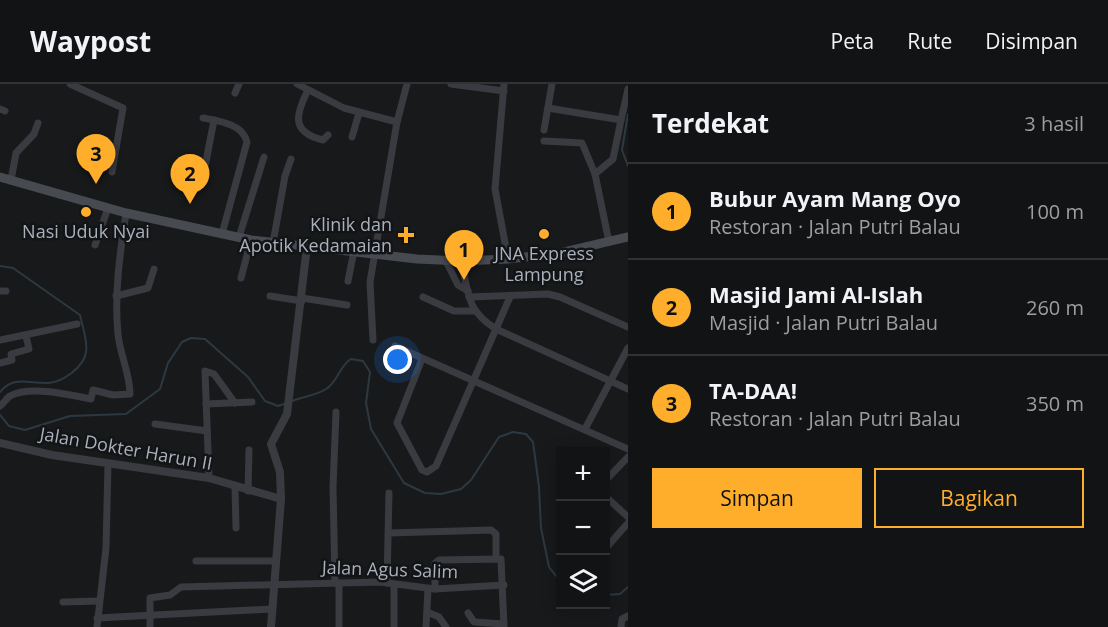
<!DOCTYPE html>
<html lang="id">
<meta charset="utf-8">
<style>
body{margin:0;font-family:"Open Sans",sans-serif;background:#1b1c1d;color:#f1f3f6}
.controls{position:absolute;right:18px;bottom:18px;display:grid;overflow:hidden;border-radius:0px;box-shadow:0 3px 15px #0003}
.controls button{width:54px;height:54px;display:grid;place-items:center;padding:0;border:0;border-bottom:2px solid #313234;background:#121314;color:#f1f3f6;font:30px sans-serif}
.you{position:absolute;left:398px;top:276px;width:21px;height:21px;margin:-15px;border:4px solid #fff;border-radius:50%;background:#1a73e8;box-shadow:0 0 0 9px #1a73e833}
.badge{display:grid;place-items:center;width:39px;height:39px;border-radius:50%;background:#ffae2c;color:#111;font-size:20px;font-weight:700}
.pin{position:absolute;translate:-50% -50px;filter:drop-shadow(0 2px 3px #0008)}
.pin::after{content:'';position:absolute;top:32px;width:21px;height:18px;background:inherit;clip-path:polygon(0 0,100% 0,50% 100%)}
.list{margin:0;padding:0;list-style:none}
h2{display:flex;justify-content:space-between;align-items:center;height:78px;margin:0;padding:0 24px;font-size:26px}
h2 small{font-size:20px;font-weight:400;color:#9c9ea0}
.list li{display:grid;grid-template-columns:39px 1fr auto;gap:18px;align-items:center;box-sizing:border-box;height:96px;padding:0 24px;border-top:2px solid #313234}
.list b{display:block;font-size:22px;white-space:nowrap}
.list p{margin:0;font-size:20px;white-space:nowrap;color:#9c9ea0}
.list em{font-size:20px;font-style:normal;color:#9c9ea0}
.actions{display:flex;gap:12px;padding:18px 24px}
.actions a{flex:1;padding:14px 0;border:2px solid #ffae2c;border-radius:0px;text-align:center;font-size:21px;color:#ffae2c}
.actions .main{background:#ffae2c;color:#111}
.icon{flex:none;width:33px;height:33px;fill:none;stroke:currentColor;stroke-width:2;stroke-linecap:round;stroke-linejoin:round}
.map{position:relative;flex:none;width:628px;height:543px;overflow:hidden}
header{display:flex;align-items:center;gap:36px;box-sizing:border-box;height:84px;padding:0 30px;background:#121314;border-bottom:2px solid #313234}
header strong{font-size:28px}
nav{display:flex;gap:33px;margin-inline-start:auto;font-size:21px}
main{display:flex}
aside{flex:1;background:#121314}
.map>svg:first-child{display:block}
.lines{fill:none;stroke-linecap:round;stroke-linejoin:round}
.stream{stroke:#2d3940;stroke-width:2}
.minor{stroke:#393b40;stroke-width:7}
.tertiary{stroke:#393b40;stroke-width:8}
.secondary{stroke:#474a51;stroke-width:9}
.poi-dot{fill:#ffae2c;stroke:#131416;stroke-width:2}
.labels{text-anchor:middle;stroke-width:5;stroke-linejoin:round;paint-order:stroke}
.poi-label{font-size:18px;fill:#aab0bc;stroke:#131416}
.street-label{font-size:18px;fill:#aab0bc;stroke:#131416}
</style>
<header>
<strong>Waypost</strong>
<nav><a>Peta</a><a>Rute</a><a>Disimpan</a></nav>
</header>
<main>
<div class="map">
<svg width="628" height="543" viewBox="0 0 628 543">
<rect width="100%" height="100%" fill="#18191b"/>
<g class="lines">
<!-- stream -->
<g class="stream">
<polyline points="628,30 622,66 628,82"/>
<path d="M0,182L13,184L80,231C82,242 88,256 86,268C84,283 63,298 48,299C29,300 14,291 0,308"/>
<path d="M292,317C303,313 317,311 326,305C338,298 339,282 351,275L363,277L370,288L366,319L371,345L404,399L425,409L441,410L461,405L471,396L499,353L513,348L526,350L533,358L539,403L541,444L549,483L560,497"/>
<polyline points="0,331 9,342 25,346 70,332 126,330 160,305 168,279 182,258 191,254 205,255 248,293 265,317 278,322 287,319"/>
<polyline points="606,511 620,510 628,503"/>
</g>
<!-- minor -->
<g class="minor">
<polyline points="70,0 123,24 112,88"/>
<polyline points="297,0 344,24 397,38"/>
<polyline points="451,0 504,7"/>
<polyline points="504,0 495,105 508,175"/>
<path d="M308,6C296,30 290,48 323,56L328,51"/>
<polyline points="235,9 239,0"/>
<polyline points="548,24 621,36 613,75 595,90"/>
<polyline points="0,25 5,27"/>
<path d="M203,34C219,37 243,40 247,58L222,150"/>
<polyline points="621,36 628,5"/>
<polyline points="544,46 552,0"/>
<polyline points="352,53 359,29"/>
<polyline points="544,57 582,59 595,90 609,158"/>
<polyline points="203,93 214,36"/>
<polyline points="11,96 16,69 34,50 38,39"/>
<polyline points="239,153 264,73"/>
<polyline points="273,159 285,92 291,75"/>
<polyline points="95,161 108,124"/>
<polyline points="446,177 458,201 468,207"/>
<path d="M461,177C469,210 466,226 496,245L628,305"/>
<polyline points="241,194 251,156"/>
<polyline points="348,197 354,167"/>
<polyline points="0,207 6,207"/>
<polyline points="116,212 148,204 154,185"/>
<polyline points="270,212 302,217"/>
<polyline points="423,213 454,227 473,227"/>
<polyline points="469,213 548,210 560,213 628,243"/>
<polyline points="302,214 347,221"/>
<polyline points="0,256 77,240"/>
<polyline points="373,256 370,198 397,38 407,0"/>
<polyline points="395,262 628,365"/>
<polyline points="422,275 397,339 422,386 427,388 436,382 510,213"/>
<polyline points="0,279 12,276 11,270 29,265 26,252"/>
<polyline points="206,320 252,318"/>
<path d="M0,322C3,320 7,314 10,312C30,301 71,311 91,315L93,306L113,311L130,310C130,290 120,271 118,250C114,209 120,169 126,129"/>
<polyline points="155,340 207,347"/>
<polyline points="585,345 628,264"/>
<polyline points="209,394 205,287 214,290 235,319"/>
<polyline points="606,396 628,373"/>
<polyline points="235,403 236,444"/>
<polyline points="248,407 249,366"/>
<polyline points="606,413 628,433"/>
<polyline points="389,449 491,446 496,450 496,474"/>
<polyline points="606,464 628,439"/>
<polyline points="196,477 276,477"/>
<polyline points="335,498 333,403 336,328"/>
<polyline points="339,499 339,543"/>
<polyline points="387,499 389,409"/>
<polyline points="394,500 394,543"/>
<polyline points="435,505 435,479 439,476 501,475 504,543"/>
<polyline points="63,518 98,517"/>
<polyline points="427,528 439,533 446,543"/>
<polyline points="468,529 474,538 504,540"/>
<polyline points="97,534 272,525"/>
<polyline points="97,543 106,464 108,380"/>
<polyline points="150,543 150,514 170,511 181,503 380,498 435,505 504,501"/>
<polyline points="426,543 428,505"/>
<polyline points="621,543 622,535 628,532"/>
</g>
<!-- tertiary -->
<g class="tertiary">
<polyline points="0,359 52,371 209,394 281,415"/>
<polyline points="271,543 281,415 280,388 271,360 287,330 307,162"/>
</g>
<!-- secondary -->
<polyline class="secondary" points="0,93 126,129 251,156 417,175 461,177 508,175 560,169 628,153"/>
</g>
<!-- markers -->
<g class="poi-dot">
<circle cx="86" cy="128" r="6"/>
<circle cx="544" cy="150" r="6"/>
<path d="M403 142h6v6h6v6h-6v6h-6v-6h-6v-6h6z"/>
</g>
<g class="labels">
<!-- poi labels -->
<g class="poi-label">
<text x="392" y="147" text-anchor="end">Klinik dan<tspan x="392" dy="21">Apotik Kedamaian</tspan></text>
<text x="86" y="154">Nasi Uduk Nyai</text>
<text x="544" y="176">JNA Express<tspan x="544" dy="21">Lampung</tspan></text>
</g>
<!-- street labels -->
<g class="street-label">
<text transform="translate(126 365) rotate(10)" y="6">Jalan Dokter Harun II</text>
<text transform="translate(390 486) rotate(2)" y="6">Jalan Agus Salim</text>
</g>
</g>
</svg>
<div class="controls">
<button>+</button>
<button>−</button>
<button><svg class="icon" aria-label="layers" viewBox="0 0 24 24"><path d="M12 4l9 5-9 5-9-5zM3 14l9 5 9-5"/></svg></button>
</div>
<div class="you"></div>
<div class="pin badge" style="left:464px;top:196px">1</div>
<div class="pin badge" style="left:190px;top:120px">2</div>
<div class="pin badge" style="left:96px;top:100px">3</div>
</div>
<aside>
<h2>Terdekat<small>3 hasil</small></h2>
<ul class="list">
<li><span class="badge">1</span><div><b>Bubur Ayam Mang Oyo</b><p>Restoran · Jalan Putri Balau</p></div><em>100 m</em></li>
<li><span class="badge">2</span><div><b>Masjid Jami Al-Islah</b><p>Masjid · Jalan Putri Balau</p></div><em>260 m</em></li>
<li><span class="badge">3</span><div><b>TA-DAA!</b><p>Restoran · Jalan Putri Balau</p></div><em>350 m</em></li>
</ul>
<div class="actions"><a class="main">Simpan</a><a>Bagikan</a></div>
</aside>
</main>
